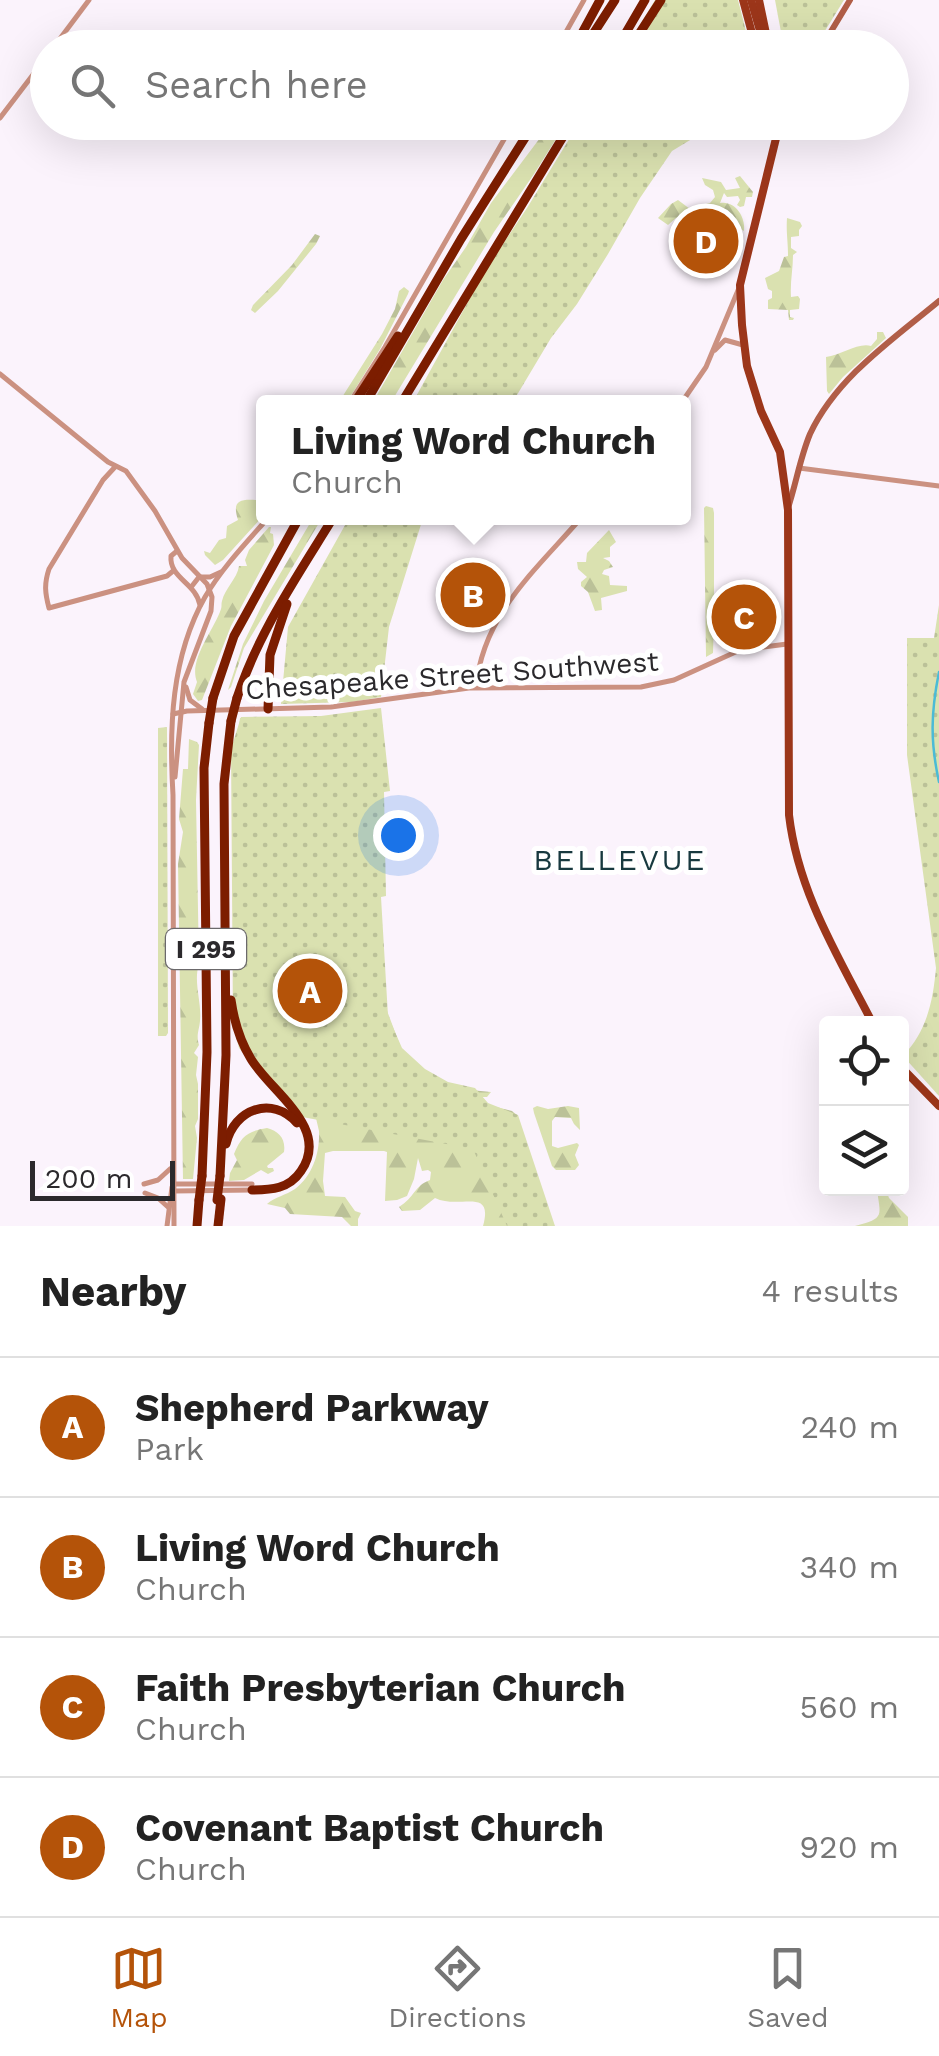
<!DOCTYPE html>
<style>
body{margin:0;font-family:"Work Sans",sans-serif;background:#f2f2f2;color:#222}
.controls{position:absolute;right:30px;bottom:30px;display:grid;overflow:hidden;border-radius:10px;box-shadow:0 10px 40px #0002}
.controls button{width:90px;height:90px;display:grid;place-items:center;padding:0;border:0;border-bottom:2px solid #e0e0e0;background:#fff;color:#222;font:50px sans-serif}
.scale{position:absolute;left:30px;bottom:25px;width:145px;box-sizing:border-box;padding-left:10px;border:5px solid #2b292c;border-top:0;font-size:28px;line-height:35px;white-space:nowrap;color:#2b292c;-webkit-text-stroke:8px #fff;paint-order:stroke}
.you{position:absolute;left:398px;top:835px;width:35px;height:35px;margin:-25px;border:8px solid #fff;border-radius:50%;background:#1a73e8;box-shadow:0 0 0 15px #1a73e833}
.badge{display:grid;place-items:center;width:65px;height:65px;border-radius:50%;background:#b45309;color:#fff;font-size:32px;font-weight:700}
.pin{position:absolute;translate:-50% -50%;border:5px solid #fff;box-shadow:0 2px 10px #0006}
.popup{position:absolute;left:256px;top:395px;width:435px;height:130px;box-sizing:border-box;display:grid;place-content:center;border-radius:10px;background:#fff;filter:drop-shadow(0 2px 8px #0005);font-size:32px;white-space:nowrap;color:#767676}
.popup b{font-size:38px;color:#222}
.popup::after{content:'';position:absolute;left:50%;top:100%;margin-left:-20px;border:20px solid transparent;border-top-color:#fff}
.list{margin:0;padding:0;list-style:none}
h2{display:flex;justify-content:space-between;align-items:center;height:130px;margin:0;padding:0 40px;font-size:42px}
h2 small{font-size:32px;font-weight:400;color:#767676}
.list li{display:grid;grid-template-columns:65px 1fr auto;gap:30px;align-items:center;box-sizing:border-box;height:140px;padding:0 40px;border-top:2px solid #e0e0e0}
.list b{display:block;font-size:38px;white-space:nowrap}
.list p{margin:0;font-size:32px;white-space:nowrap;color:#767676}
.list em{font-size:32px;font-style:normal;color:#767676}
.icon{flex:none;width:55px;height:55px;fill:none;stroke:currentColor;stroke-width:2;stroke-linecap:round;stroke-linejoin:round}
.map{position:relative;flex:none;width:939px;height:1226px;overflow:hidden}
.search{position:absolute;background:#fff;box-shadow:0 10px 40px #0002;left:30px;right:30px;top:30px;height:110px;display:flex;align-items:center;gap:25px;box-sizing:border-box;padding:0 35px;border-radius:55px;color:#767676;font-size:38px}
.sheet{height:690px;background:#fff}
nav{display:flex;justify-content:space-around;align-items:center;box-sizing:border-box;height:140px;border-top:2px solid #e0e0e0;background:#fff;font-size:28px;color:#767676}
nav a{display:grid;justify-items:center;gap:5px}
nav .on{color:#b45309}
.map>svg:first-child{display:block}
.forest{fill:url(#forest-firs)}
.park{fill:url(#park-dots)}
.lines{fill:none;stroke-linecap:round;stroke-linejoin:round}
.stream{stroke:#4bbbd6;stroke-width:2.5}
.tertiary{stroke:#cb9181;stroke-width:5}
.secondary{stroke:#b15e48;stroke-width:6}
.primary{stroke:#9c361a;stroke-width:8}
.motorway{stroke:#7c1d00;stroke-width:9}
.motorway-bridge{stroke:#7c1d00;stroke-width:9}
.labels{text-anchor:middle;stroke-width:10;stroke-linejoin:round;paint-order:stroke}
.shield{fill:#fff;stroke:#6b696b;stroke-width:2.5}
.shield-label{font-size:25px;font-weight:bold;fill:#2b292c}
.street-label{font-size:28px;fill:#2b292c;stroke:#fff}
.neighbourhood-label{font-size:30px;letter-spacing:2.5px;fill:#18393f;stroke:#fff}
</style>
<div class="map">
<svg width="939" height="1226" viewBox="0 0 939 1226">
<defs>
<pattern id="forest-firs" width="22" height="20" patternUnits="userSpaceOnUse" patternTransform="scale(2.5)"><rect width="22" height="20" fill="#dae1b0"/><path d="M5 1l3.5 6h-7zM16 11l3.5 6h-7z" fill="#bbc198"/></pattern>
<pattern id="park-dots" width="8" height="8" patternUnits="userSpaceOnUse" patternTransform="scale(2.5)"><rect width="8" height="8" fill="#dae1b0"/><path d="M2 2h.1M6 6h.1" fill="none" stroke="#bbc198" stroke-width="1.8" stroke-linecap="round"/></pattern>
</defs>
<rect width="100%" height="100%" fill="#fbf3fc"/>
<!-- forest -->
<g class="forest">
<polygon points="552,122 566,123 534,174 494,232 393,399 391,402 373,402 443,280 466,247 491,203"/>
<path d="M740,176L753,192L752,197H746L744,206L740,207L737,205L740,200L738,196L727,197L724,193L720,203C734,200 746,216 744,231C726,218 705,228 686,214L676,218L668,225L658,218L671,204L678,200L698,215L702,210L701,205L710,203L715,197L713,190L705,185L702,178L721,182L726,190L740,188L735,178Z"/>
<path d="M787,218L800,222L802,226L799,230V236L791,237V248L797,252L793,255C793,270 790,282 791,297L798,296L800,299L799,309L790,310V317L794,318L793,320H789L788,310L768,309V300L772,298V291L768,289L765,278L779,271L784,257L788,256C788,241 786,232 787,218Z"/>
<polygon points="315,234 320,236 316,244 278,291 255,313 251,310 253,305 292,265"/>
<polygon points="404,287 409,291 408,294 380,349 347,402 339,402 382,334 395,309 399,291"/>
<path d="M877,332H883L886,338L843,377L829,394L827,391L826,357C841,355 859,342 871,346L877,339Z"/>
<path d="M263,491V516L223,560L215,565L205,555L204,551L210,553L219,540L226,538L227,526L238,520C232,501 239,499 256,500Z"/>
<polygon points="706,506 713,508 714,513 714,601 774,602 777,606 768,614 764,609 736,608 727,611 718,610 714,618 713,653 706,657 704,508"/>
<polygon points="313,518 322,518 244,648 231,687 228,690 243,644 264,601"/>
<path d="M269,527H271L270,533L273,534L274,545L231,626L202,700L198,701L193,694L197,682C188,660 214,630 221,609C222,606 221,604 222,601C225,588 237,579 239,566H247L245,560L249,550Z"/>
<polygon points="609,530 616,542 610,547 610,557 603,558 609,561 613,567 604,570 602,574 609,576 610,585 627,586 627,591 601,598 602,610 595,611 588,592 581,586 581,582 587,577 578,569 577,562 586,562 587,553"/>
<path d="M308,717L386,1008L401,1048L418,1067L460,1089L491,1092L487,1097H458L512,1111L517,1115L509,1226H483C494,1186 459,1210 435,1198L420,1210L402,1211L399,1207C415,1197 414,1186 430,1180L431,1172L428,1170L422,1171L418,1158L414,1179L407,1196L397,1200L385,1201L387,1152L384,1151H333L325,1153L323,1181L325,1196L345,1197L355,1211L361,1213L358,1219V1226H351L342,1217L290,1214L285,1208L267,1204C275,1197 286,1195 295,1189C313,1175 320,1152 319,1131L234,768L240,718Z"/>
<path d="M189,739L197,742L199,745L196,800L199,964C193,982 202,1002 200,1021C199,1031 196,1035 199,1045L194,1053L198,1057L196,1075L198,1084V1119L195,1126L197,1138L193,1179H183L178,864L183,832L179,819L183,769H188Z"/>
<polygon points="537,1106 548,1109 568,1106 579,1108 580,1130 574,1124 571,1118 555,1117 552,1121 552,1146 558,1148 577,1143 579,1145 575,1155 579,1165 575,1170 556,1170 552,1166 534,1113 533,1108"/>
<path d="M267,1128C279,1131 286,1139 284,1152L267,1166L268,1168H273L274,1171L268,1174L261,1170L244,1180L229,1181L230,1173L237,1160L234,1154C241,1136 248,1131 267,1128Z"/>
<path d="M877,1189H886L889,1198L908,1217V1226H855C886,1218 880,1216 877,1189Z"/>
</g>
<!-- park -->
<g class="park">
<polygon points="655,0 738,0 750,47 626,48"/>
<polygon points="775,0 844,0 815,47 784,48"/>
<polygon points="579,123 753,123 742,128 700,134 672,151 640,198 608,254 577,304 551,338 514,400 511,402 413,402 485,271 527,208"/>
<polygon points="349,518 423,518 389,627 381,697 352,702 281,704 288,627"/>
<path d="M939,605V1096L903,1056C927,1031 933,1001 936,968L907,755V638H934Z"/>
<polygon points="381,708 390,791 384,792 386,896 381,897 388,1016 402,1048 425,1069 448,1082 475,1088 488,1103 518,1115 555,1226 507,1226 473,1149 297,1116 239,1048 233,1025 231,749 241,717 321,716"/>
<polygon points="167,727 168,1033 166,1036 158,1036 158,728"/>
</g>
<g class="lines">
<!-- stream -->
<path class="stream" d="M939,672C931,712 930,741 939,782"/>
<!-- tertiary -->
<g class="tertiary">
<polyline points="53,48 89,0"/>
<polyline points="557,48 584,0"/>
<polyline points="0,118 48,55"/>
<polyline points="715,350 725,340 743,345"/>
<polyline points="0,374 108,462 126,471 155,511 182,558 207,584 212,597 211,611 184,682 175,777"/>
<polyline points="350,402 385,347 514,122"/>
<polyline points="682,402 706,367 739,288"/>
<path d="M115,467L103,480L49,569C44,584 45,593 49,608L167,576L173,571"/>
<polyline points="799,468 939,486"/>
<path d="M177,551L171,556C169,578 196,583 200,605"/>
<polyline points="192,586 199,577 210,577 221,572"/>
<polyline points="186,687 190,700 202,709"/>
<path d="M476,687C483,614 536,570 581,518"/>
<polyline points="173,714 187,711 331,707 469,688 641,687 674,680 740,650 787,644"/>
<polyline points="144,1184 158,1180 170,1169"/>
<polyline points="173,1184 252,1184"/>
<polyline points="174,1191 252,1190"/>
<polyline points="145,1193 158,1198 168,1207"/>
<polyline points="167,1226 172,1187"/>
<path d="M174,1226L173,795C169,728 171,657 205,597C222,568 246,543 268,518"/>
</g>
<!-- secondary -->
<g class="secondary">
<polyline points="821,48 850,0"/>
<path d="M788,508C796,484 800,458 810,434C837,377 892,340 939,301"/>
</g>
<!-- primary -->
<g class="primary">
<polyline points="743,0 756,48"/>
<polyline points="751,0 765,48"/>
<polyline points="759,0 768,43"/>
<path d="M780,122L740,285L742,325L747,366L761,411L780,452L788,510L789,815C798,892 838,956 873,1024"/>
<polyline points="902,1068 939,1106"/>
</g>
<!-- motorway -->
<g class="motorway">
<polyline points="574,48 600,0"/>
<polyline points="584,48 615,0"/>
<polyline points="617,48 645,0"/>
<polyline points="630,48 661,0"/>
<polyline points="355,402 398,336"/>
<polyline points="366,402 461,239 535,122"/>
<polyline points="402,402 572,122"/>
<polyline points="213,698 234,636 299,518"/>
<path d="M237,698C258,633 298,575 333,518"/>
<polyline points="268,709 270,655 287,604"/>
<path d="M231,1000C234,1021 240,1041 251,1059C271,1092 331,1128 301,1171C289,1189 271,1190 252,1190"/>
<path d="M226,1144C234,1109 272,1095 297,1123"/>
<polyline points="202,1176 207,1052 204,768 209,723"/>
<polyline points="220,1176 226,1055 224,784 231,721"/>
<polyline points="197,1226 199,1200"/>
<polyline points="218,1226 221,1199"/>
</g>
<!-- motorway-bridge -->
<g class="motorway-bridge">
<polyline points="231,721 237,698"/>
<polyline points="209,723 213,698"/>
<polyline points="199,1200 202,1176"/>
<polyline points="217,1200 220,1176"/>
</g>
</g>
<g class="labels">
<!-- shield labels -->
<rect class="shield" x="166" y="929" width="80" height="40" rx="8"/>
<g class="shield-label">
<text x="206" y="958">I 295</text>
</g>
<!-- street labels -->
<g class="street-label">
<text transform="translate(452 675) rotate(-4)" y="10">Chesapeake Street Southwest</text>
</g>
<!-- neighbourhood labels -->
<g class="neighbourhood-label">
<text x="620" y="870">BELLEVUE</text>
</g>
</g>
</svg>
<div class="controls">
<button><svg class="icon" aria-label="locate" viewBox="0 0 24 24"><circle cx="12" cy="12" r="6"/><path d="M12 2v4M12 18v4M2 12h4M18 12h4"/></svg></button>
<button><svg class="icon" aria-label="layers" viewBox="0 0 24 24"><path d="M12 4l9 5-9 5-9-5zM3 14l9 5 9-5"/></svg></button>
</div>
<div class="scale">200 m</div>
<div class="you"></div>
<div class="pin badge" style="left:310px;top:991px">A</div>
<div class="pin badge" style="left:473px;top:595px">B</div>
<div class="popup"><b>Living Word Church</b>Church</div>
<div class="pin badge" style="left:744px;top:617px">C</div>
<div class="pin badge" style="left:706px;top:241px">D</div>
<div class="search"><svg class="icon" aria-label="search" viewBox="0 0 24 24"><circle cx="10" cy="10" r="6"/><path d="M15 15l6 6"/></svg>Search here</div>
</div>
<section class="sheet">
<h2>Nearby<small>4 results</small></h2>
<ul class="list">
<li><span class="badge">A</span><div><b>Shepherd Parkway</b><p>Park</p></div><em>240 m</em></li>
<li><span class="badge">B</span><div><b>Living Word Church</b><p>Church</p></div><em>340 m</em></li>
<li><span class="badge">C</span><div><b>Faith Presbyterian Church</b><p>Church</p></div><em>560 m</em></li>
<li><span class="badge">D</span><div><b>Covenant Baptist Church</b><p>Church</p></div><em>920 m</em></li>
</ul>
</section>
<nav>
<a class="on"><svg class="icon" aria-label="map" viewBox="0 0 24 24"><path d="M3 6l6-2 6 2 6-2v14l-6 2-6-2-6 2zM9 4v14M15 6v14"/></svg>Map</a>
<a><svg class="icon" aria-label="directions" viewBox="0 0 24 24"><path d="M12 3l9 9-9 9-9-9zM9 14v-3h6M13 9l2 2-2 2"/></svg>Directions</a>
<a><svg class="icon" aria-label="saved" viewBox="0 0 24 24"><path d="M7 4h10v16l-5-4-5 4z"/></svg>Saved</a>
</nav>
